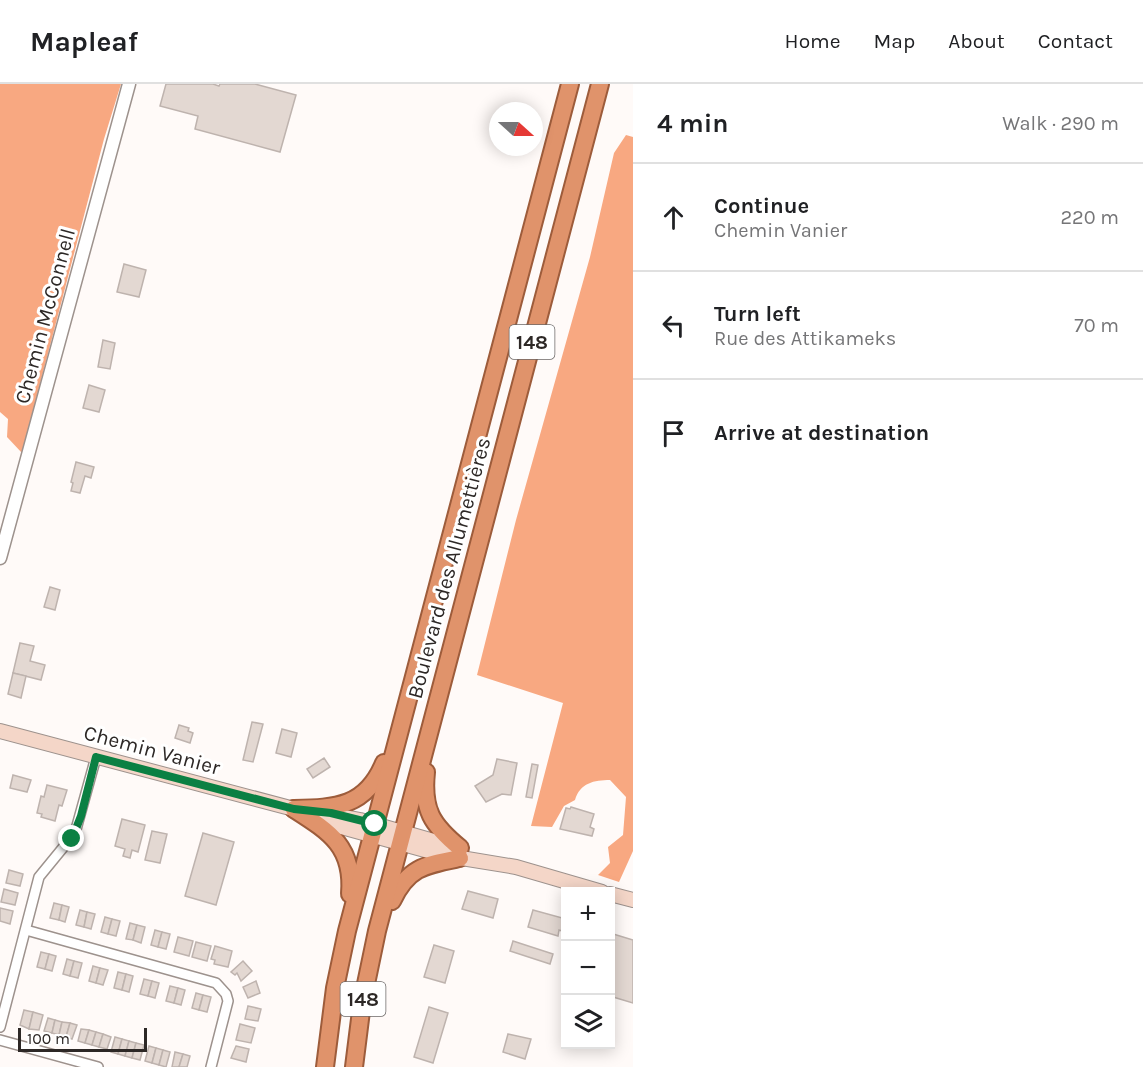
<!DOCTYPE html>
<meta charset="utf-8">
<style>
body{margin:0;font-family:Karla,sans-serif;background:#f6f6f6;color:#202124}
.controls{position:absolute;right:18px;bottom:18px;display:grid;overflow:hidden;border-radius:0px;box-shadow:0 3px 15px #0003}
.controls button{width:54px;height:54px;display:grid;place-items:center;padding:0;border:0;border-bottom:2px solid #e0e0e0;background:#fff;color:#202124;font:30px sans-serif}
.compass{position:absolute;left:489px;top:18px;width:54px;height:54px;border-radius:50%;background:#fff;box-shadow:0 3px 15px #0003;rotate:111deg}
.scale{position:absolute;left:18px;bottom:15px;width:129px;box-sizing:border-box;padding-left:6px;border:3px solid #2d2826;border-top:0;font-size:16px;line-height:21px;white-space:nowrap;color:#2d2826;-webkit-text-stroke:4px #fff;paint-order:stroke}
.stop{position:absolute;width:18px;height:18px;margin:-14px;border:4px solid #0b8043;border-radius:50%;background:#fff}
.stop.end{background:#0b8043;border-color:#fff;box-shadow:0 2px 6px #0008}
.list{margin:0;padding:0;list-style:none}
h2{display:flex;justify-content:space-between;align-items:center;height:78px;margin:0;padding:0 24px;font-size:26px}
h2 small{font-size:20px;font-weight:400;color:#757577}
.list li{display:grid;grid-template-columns:39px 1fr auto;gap:18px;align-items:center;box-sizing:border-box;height:108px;padding:0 24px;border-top:2px solid #e0e0e0}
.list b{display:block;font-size:22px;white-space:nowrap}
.list p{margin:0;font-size:20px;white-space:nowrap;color:#757577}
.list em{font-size:20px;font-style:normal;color:#757577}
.icon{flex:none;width:33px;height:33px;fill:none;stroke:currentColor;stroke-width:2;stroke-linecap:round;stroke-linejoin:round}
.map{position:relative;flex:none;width:633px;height:983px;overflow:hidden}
header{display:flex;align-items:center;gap:36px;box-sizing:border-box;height:84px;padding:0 30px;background:#fff;border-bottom:2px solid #e0e0e0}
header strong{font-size:28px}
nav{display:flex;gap:33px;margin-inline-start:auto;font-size:21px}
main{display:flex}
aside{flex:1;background:#fff}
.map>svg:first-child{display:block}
.forest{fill:#f8a881}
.building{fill:#e3d8d2;stroke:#beb3ae;stroke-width:1.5}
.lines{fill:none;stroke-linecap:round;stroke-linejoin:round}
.minor-casing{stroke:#9d928d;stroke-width:12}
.tertiary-casing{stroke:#9d928d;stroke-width:15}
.secondary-casing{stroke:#9d928d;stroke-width:16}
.trunk-casing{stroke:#9d5c3b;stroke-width:20}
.minor{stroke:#fff;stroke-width:9}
.tertiary{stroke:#fff;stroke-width:12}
.secondary{stroke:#f4d6c8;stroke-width:14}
.trunk{stroke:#e0936b;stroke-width:16}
.route{stroke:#0b8043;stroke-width:8}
.labels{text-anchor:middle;stroke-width:6;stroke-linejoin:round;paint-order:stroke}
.shield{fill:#fff;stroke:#6c6867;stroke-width:1.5}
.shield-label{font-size:20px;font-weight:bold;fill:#2d2826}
.street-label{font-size:21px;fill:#2d2826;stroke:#fff}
</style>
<header>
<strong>Mapleaf</strong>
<nav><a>Home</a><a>Map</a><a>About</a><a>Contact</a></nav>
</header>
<main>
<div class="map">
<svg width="633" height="983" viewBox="0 0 633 983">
<rect width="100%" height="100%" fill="#fffaf8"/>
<!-- forest -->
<g class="forest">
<polygon points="0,0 121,0 104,55 22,369 7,353 8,335 0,328"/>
<path d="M626,51L633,53V767L619,798L598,791L610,779L608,763L623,751L626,713L610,696C594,696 580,699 575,716L564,722L552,743L531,742L563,619L477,591L516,436L590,173L614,69Z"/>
</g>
<!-- building -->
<g class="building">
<polygon points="166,0 213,0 219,2 220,0 255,0 296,11 280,68 195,45 198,32 160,22"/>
<polygon points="124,180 146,186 139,213 117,208"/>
<polygon points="103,256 115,259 110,285 98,283"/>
<polygon points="89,301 105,306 99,328 83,324"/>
<polygon points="76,378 94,383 91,394 85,392 80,409 71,407 73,399 71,398"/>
<polygon points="50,503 60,506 55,526 44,523"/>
<polygon points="20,559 34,562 30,577 45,581 41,596 13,589"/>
<polygon points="13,589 26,592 21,614 8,610"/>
<polygon points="252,638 263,640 253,678 243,676"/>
<polygon points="179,641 189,644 188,647 193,649 190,659 175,654"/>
<polygon points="282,645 297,649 291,673 276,669"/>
<polygon points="324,674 330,683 313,694 307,685"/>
<polygon points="497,675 517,679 511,711 502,710 486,718 475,702 493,691"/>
<polygon points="532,680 538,681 532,714 526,713"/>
<polygon points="13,691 31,696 27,708 10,704"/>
<polygon points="47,701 67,706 62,722 59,721 55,737 41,733 42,730 37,729 41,712 44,713"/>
<polygon points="571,723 594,730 590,743 594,745 592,752 560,745 566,724 570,725"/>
<polygon points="122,735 145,741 138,768 132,766 130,774 123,772 125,765 115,762"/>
<polygon points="152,747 167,750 160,779 145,776"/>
<polygon points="203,749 234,758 216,821 185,812"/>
<polygon points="9,786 23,790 20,802 6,799"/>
<polygon points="4,805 18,809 15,821 1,818"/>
<polygon points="468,807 498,815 493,834 462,825"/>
<polygon points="54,819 62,821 59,836 50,834"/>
<polygon points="62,821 69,823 65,838 59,836"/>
<polygon points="0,824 13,827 10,840 0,837"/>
<polygon points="80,826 87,828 84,843 76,841"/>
<polygon points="533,826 566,835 565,848 559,846 558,852 528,843"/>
<polygon points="87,828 95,830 91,845 84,843"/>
<polygon points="105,833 112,835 108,850 101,848"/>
<polygon points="112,835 120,837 116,852 108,850"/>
<polygon points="130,839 137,841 133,856 126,855"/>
<polygon points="137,841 145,843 141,859 133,856"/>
<polygon points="155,846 162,848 158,863 151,861"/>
<polygon points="162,848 170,850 166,865 158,863"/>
<polygon points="610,849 633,856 633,919 613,913 610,921"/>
<polygon points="178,853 193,857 189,872 174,868"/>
<polygon points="513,857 553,870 550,880 510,867"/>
<polygon points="196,858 211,862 207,877 192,873"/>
<polygon points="434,861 454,867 445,899 424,893"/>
<polygon points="215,862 232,867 228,883 214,880 215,876 211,875"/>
<polygon points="41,868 49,870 45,885 37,883"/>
<polygon points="49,870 56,872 52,887 45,885"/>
<polygon points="67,875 74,877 70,892 63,890"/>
<polygon points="74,877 82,879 78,894 70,892"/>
<polygon points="243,877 252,887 241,897 237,889 235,891 231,888"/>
<polygon points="93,882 100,884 96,899 89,897"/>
<polygon points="100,884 108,886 103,901 96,899"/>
<polygon points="118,888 126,890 122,906 114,904"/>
<polygon points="126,890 133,892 129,908 122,906"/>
<polygon points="144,895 152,897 148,912 140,910"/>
<polygon points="152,897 159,899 155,914 148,912"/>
<polygon points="256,897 260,909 248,914 243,903"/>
<polygon points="170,902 178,904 174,919 166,917"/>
<polygon points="178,904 185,906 181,921 174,919"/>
<polygon points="196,909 203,911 199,926 192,924"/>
<polygon points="203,911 211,913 207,928 199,926"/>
<polygon points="248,922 261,925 258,937 245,935"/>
<polygon points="429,923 448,929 433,979 414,973"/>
<polygon points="24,926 33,928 29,945 20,941"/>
<polygon points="33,928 43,931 39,946 29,945"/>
<polygon points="48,934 55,936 52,949 44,947"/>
<polygon points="55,936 62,938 59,951 52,949"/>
<polygon points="62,938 70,939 66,953 59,951"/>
<polygon points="70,939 77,941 72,955 66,953"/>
<polygon points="240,940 255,944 251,959 236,956"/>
<polygon points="81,945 89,946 85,959 78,957"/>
<polygon points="89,946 96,948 92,961 85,959"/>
<polygon points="96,948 103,950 99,963 92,961"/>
<polygon points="103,950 111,953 107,965 99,963"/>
<polygon points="508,950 531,955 525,975 503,968"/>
<polygon points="115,953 122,955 118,970 111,968"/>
<polygon points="122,955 129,957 125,972 118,970"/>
<polygon points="129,957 136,959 132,974 125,972"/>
<polygon points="136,959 144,961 140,976 132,974"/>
<polygon points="149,962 156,964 152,979 145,977"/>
<polygon points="236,962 249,965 246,978 231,974"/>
<polygon points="156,964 163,966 159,981 152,979"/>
<polygon points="163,966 170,968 166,983 159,981"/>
<polygon points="175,968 183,970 179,983 172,983"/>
<polygon points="183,970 190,972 187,983 179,983"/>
</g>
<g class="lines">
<!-- minor casing -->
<g class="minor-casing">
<g id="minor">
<polyline points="26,846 216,899 226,910 228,917 211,983"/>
<polyline points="0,943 39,793 75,749 96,673"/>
<polyline points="0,956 98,983"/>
</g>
</g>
<!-- tertiary casing -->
<g class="tertiary-casing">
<polyline id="tertiary" points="0,474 129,0"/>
</g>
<!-- secondary casing -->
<g class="secondary-casing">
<g id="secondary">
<polyline points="0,647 294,725 327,739 443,771 516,783 602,808"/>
<polyline points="320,728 360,736 458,764"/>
<polyline points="610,810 633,816"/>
</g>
</g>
<!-- trunk casing -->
<g class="trunk-casing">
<g id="trunk">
<path d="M426,688C422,726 432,741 460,764"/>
<path d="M294,725C336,724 366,723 384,679"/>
<path d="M294,725C330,748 354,763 350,810"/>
<path d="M392,817C408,783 425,781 460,774"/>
<polyline points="325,983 335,904 347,847 570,0"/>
<polyline points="354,983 362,919 377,847 600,0"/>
</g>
</g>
<!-- minor -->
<use href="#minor" class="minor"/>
<!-- tertiary -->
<use href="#tertiary" class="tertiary"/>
<!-- secondary -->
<use href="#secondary" class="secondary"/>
<!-- trunk -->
<use href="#trunk" class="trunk"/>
</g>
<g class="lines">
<!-- route -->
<polyline class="route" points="72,755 81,732 96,673 294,725 331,729 375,740"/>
</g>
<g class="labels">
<!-- shield labels -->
<g class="shield">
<rect x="509.5" y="241" width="45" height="34" rx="4.5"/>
<rect x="340.5" y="898" width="45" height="34" rx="4.5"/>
</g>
<g class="shield-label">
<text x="532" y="265">148</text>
<text x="363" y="922">148</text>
</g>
<!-- street labels -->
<g class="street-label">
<text transform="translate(45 232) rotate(-75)" y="7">Chemin McConnell</text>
<text transform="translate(449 484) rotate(-75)" y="7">Boulevard des Allumettières</text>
<text transform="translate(152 666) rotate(15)" y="7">Chemin Vanier</text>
</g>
</g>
</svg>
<div class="controls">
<button>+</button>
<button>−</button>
<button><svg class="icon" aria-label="layers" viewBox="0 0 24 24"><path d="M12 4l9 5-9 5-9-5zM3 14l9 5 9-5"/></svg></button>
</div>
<svg class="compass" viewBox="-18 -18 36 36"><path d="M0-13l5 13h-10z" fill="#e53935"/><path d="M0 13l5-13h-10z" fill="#757577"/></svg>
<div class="scale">100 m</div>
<div class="stop" style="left:375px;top:740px"></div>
<div class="stop end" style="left:72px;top:755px"></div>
</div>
<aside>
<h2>4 min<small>Walk · 290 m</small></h2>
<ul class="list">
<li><svg class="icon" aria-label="ahead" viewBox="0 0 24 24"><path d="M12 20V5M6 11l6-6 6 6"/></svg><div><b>Continue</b><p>Chemin Vanier</p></div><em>220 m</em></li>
<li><svg class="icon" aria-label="left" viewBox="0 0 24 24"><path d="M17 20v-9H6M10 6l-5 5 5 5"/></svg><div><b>Turn left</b><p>Rue des Attikameks</p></div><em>70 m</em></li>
<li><svg class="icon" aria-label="arrive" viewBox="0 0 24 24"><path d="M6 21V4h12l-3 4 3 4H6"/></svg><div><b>Arrive at destination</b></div></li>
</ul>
</aside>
</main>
